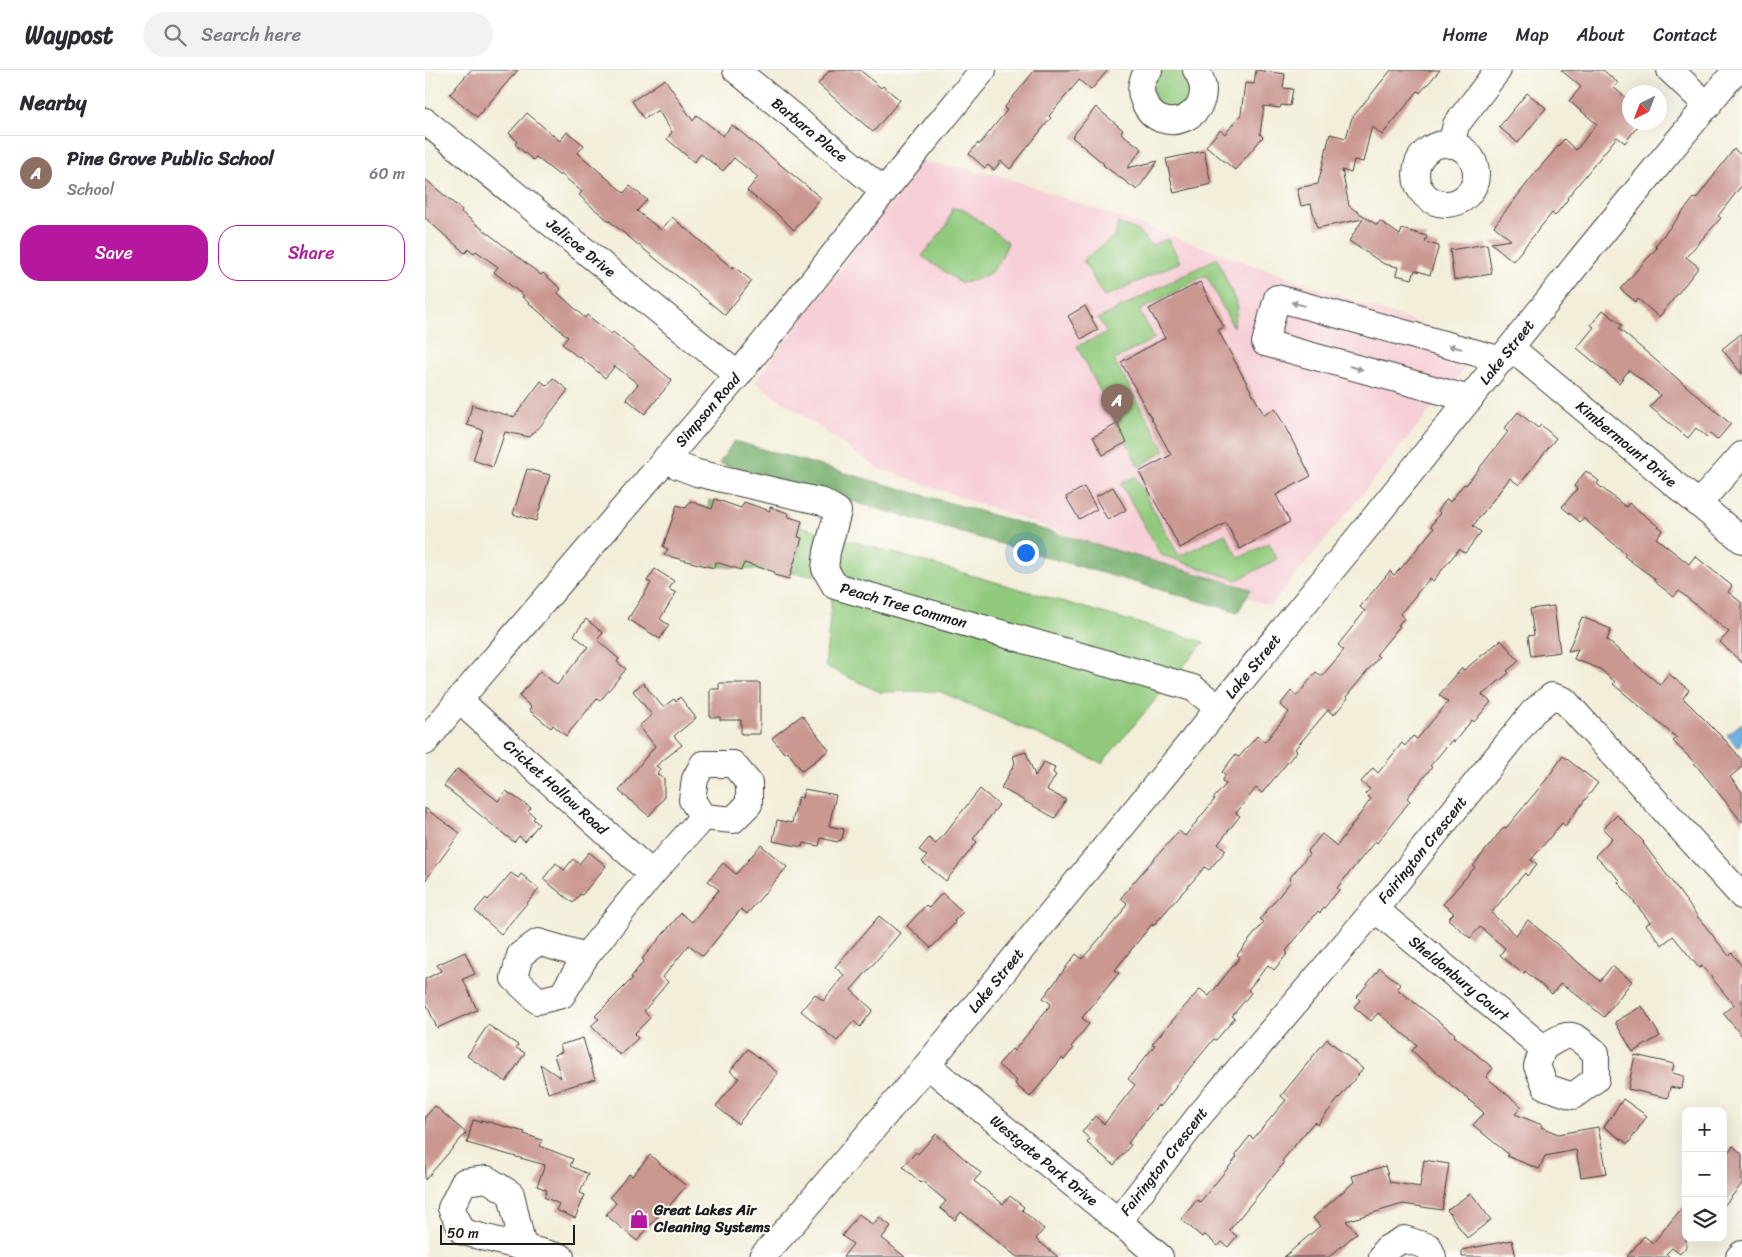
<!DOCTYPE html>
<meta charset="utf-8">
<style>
body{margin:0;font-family:Sriracha,sans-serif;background:#f2f2f3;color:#2b2b33}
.controls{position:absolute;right:15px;bottom:15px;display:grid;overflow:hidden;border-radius:10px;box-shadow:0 5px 20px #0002}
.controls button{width:45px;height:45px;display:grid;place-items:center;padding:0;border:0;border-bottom:1px solid #e1e1e2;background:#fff;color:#2b2b33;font:25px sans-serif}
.compass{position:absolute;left:1197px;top:15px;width:45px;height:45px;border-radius:50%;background:#fff;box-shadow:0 5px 20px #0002;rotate:222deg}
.scale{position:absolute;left:15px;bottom:12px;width:135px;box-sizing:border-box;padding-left:5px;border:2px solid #1c1c1c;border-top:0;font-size:14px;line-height:18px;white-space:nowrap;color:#1c1c1c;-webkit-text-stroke:4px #fdfcf7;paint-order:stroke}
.you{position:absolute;left:600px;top:482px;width:18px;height:18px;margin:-12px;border:4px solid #fff;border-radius:50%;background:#1a73e8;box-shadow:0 0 0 8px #1a73e833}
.badge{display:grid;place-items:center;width:32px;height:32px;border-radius:50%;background:#b5179e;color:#fff;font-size:16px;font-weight:700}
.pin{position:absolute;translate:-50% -41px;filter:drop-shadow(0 1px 2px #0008)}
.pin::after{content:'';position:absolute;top:26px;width:18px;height:15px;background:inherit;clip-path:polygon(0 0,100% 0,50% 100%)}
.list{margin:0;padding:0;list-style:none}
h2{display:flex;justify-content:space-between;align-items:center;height:65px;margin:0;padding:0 20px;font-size:21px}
h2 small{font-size:16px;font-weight:400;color:#7c7c81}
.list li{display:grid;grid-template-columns:32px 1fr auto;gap:15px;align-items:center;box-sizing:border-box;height:75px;padding:0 20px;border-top:1px solid #e1e1e2}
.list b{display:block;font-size:19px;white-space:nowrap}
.list p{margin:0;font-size:16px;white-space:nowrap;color:#7c7c81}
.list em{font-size:16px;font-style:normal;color:#7c7c81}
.actions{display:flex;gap:10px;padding:15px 20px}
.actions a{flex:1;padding:11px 0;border:1px solid #b5179e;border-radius:20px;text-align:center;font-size:18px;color:#b5179e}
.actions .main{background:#b5179e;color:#fff}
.icon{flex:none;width:28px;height:28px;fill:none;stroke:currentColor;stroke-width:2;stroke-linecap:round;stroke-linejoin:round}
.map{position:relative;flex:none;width:1317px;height:1187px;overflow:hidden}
header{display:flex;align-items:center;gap:30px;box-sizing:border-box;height:70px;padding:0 25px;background:#fff;border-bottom:1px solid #e1e1e2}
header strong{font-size:24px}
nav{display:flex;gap:28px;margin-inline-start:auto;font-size:18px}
.search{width:350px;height:45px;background:#f2f2f3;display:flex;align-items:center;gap:12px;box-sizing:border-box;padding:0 18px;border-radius:28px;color:#7c7c81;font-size:19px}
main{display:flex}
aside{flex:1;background:#fff}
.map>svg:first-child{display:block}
.built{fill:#f6cfd7}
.green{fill:#91ca7d;stroke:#56734c}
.forest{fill:#74ae6c;stroke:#486544}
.water{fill:#6eb2e3;stroke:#456780}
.building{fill:#ca9791}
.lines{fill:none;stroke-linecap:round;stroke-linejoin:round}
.minor-casing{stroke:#3c3c38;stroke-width:28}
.minor{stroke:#fff;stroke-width:26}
.oneway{fill:#999}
.labels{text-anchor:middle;stroke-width:4;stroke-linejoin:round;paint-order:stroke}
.street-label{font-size:15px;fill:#1c1c1c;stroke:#fdfcf7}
.poi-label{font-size:15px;font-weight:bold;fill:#1c1c1c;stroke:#fdfcf7;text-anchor:start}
</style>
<header>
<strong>Waypost</strong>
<div class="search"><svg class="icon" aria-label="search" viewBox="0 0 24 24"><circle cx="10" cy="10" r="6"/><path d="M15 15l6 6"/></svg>Search here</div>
<nav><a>Home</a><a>Map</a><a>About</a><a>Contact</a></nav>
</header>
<main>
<aside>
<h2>Nearby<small></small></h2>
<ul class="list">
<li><span class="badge" style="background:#8d6e63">A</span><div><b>Pine Grove Public School</b><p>School</p></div><em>60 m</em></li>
</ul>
<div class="actions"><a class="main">Save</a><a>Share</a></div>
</aside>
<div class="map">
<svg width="1317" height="1187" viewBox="0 0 1317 1187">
<rect width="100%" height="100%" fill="#fdfcf7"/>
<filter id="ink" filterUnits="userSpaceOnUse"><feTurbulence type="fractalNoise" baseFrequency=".02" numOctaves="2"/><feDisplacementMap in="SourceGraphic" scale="10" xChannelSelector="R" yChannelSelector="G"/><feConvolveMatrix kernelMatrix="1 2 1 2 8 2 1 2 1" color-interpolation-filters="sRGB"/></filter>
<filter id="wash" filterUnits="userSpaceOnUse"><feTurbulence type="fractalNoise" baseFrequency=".0096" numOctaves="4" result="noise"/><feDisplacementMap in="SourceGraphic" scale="20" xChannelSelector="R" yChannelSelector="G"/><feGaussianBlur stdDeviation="1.12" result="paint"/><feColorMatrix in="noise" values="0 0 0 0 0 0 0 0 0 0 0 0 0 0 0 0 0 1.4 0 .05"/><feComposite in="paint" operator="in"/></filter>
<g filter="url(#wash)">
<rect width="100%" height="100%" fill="#f3eed9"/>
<!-- built -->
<polygon class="built" points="495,91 574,105 1058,276 846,536 452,398 330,312"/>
<!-- green -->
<g class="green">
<polygon points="740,0 754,0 765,9 766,29 750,41 732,34 727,16 734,4"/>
<path d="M527,138L538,139L583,172C571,202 568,206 536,213L497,186L522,155Z"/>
<polygon points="693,153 712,160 726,175 743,169 755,192 679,227 658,190 690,166"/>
<polygon points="792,188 813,237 808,257 781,205 714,241 730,268 689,290 740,380 714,397 652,276 682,263 673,249"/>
<polygon points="710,406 754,486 800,464 814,488 844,473 852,489 812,510 736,485 696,414"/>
<polygon points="284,430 779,572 677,693 514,621 455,622 400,596 409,507 278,495"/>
</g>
<!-- forest -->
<polygon class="forest" points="309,371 826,519 813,542 294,393"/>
<!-- water -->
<polygon class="water" points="1317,653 1317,670 1315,672 1316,674 1313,677 1302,665"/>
<g id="blocks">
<!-- building -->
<g class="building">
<polygon points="46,0 93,0 52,47 25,24"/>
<polygon points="405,0 435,0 456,18 458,16 475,30 448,62 393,14"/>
<polygon points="610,0 683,0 666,20 654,10 624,46 626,48 585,99 576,91 569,100 563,95 560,98 544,84 553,73 554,75 582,40 579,38"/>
<polygon points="831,0 860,4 858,18 868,19 865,36 856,35 855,38 839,36 835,64 838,67 810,100 781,76 795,60 800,64 816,44 820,13 829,14"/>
<polygon points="966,0 1015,0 995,23 993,21 957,65 947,56 938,92 929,90 926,103 917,100 924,136 952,155 955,151 975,165 977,159 1002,166 1000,172 1014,176 1005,205 990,200 987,209 971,205 973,197 959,194 924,171 938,149 892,158 886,134 876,136 872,118 893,114 905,64 921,68 927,48"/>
<polygon points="1136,0 1178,0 1193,13 1189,18 1204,30 1204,52 1216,52 1200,73 1192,67 1142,128 1143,129 1130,146 1127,143 1088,191 1066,173 1086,170 1069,156 1111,102 1139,69 1151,80 1172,54 1144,31 1156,17"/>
<polygon points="240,9 268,51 272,45 298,66 307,55 396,128 369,160 352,144 322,121 333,107 309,88 298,101 276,84 269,92 242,69 247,62 233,40 219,49 207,31"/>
<polygon points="1102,23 1121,38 1093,73 1074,57"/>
<polygon points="671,37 698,60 696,63 717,79 702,98 733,91 712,120 678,95 679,94 647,67"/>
<polygon points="102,43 135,71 142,62 159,75 153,83 199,123 205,116 222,130 212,141 236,160 247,147 307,198 308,196 327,211 300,245 168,138 154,125 157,122 136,104 135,106 111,87 108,90 90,74 92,71 84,63"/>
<polygon points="1309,79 1317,86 1317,115 1293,146 1296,148 1261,187 1274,197 1234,247 1213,229 1211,232 1195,219 1232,178 1230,176 1269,128 1271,129"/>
<polygon points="779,81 786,114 749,123 741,89"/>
<polygon points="0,109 37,140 36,142 116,205 118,203 136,219 133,223 160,248 162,245 186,264 188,262 247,310 220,344 201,329 213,314 190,296 180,308 155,287 154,288 137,274 143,267 97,227 99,226 69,202 73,197 51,181 49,183 44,179 40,183 0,148"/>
<polygon points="1062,174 1067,204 1029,210 1025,180"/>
<polygon points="775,212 799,257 793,260 839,345 850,338 886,406 851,425 865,452 815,479 801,453 755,478 714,402 746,385 696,292 740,268 724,239"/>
<polygon points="660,236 673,260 656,269 643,246"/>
<polygon points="1178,240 1197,255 1194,259 1306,354 1292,370 1285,364 1282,367 1271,358 1263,368 1225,337 1235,325 1204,300 1194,313 1152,278 1169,257 1166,255"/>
<polygon points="1317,263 1317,304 1297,279"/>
<polygon points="128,308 143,320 113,359 112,358 105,367 80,362 68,397 48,390 58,360 42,355 47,335 89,347 116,311 122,316"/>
<polygon points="1093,342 1113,358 1116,355 1131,368 1094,415 1085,408 1048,456 1056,462 1040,483 1034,479 1008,511 1005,508 975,544 979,548 973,555 975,556 951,585 954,587 921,627 923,628 909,645 903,640 870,679 872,681 837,723 831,718 811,743 815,746 793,774 801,780 784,800 780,797 728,856 727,854 690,900 694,903 657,948 664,954 646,977 648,979 639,990 637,988 605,1027 590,1014 592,1011 573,995 587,979 589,981 626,934 618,928 651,884 657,889 695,845 702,833 696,828 707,814 754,761 760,766 790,729 788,729 801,714 797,711 801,705 797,702 810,685 814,687 832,666 840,672 864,642 855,635 866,621 872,626 891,602 897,606 919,580 913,575 940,541 935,537 965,501 969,505 977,497 1009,458 1006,456 1015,443 1013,441 1022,429 1025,432 1039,414 1041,415 1083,362 1079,359"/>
<polygon points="692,354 702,372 678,385 668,367"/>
<polygon points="102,399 125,405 111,451 88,444"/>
<polygon points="1161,401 1174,411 1172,414 1201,437 1204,433 1238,460 1231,468 1264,494 1270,486 1307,516 1303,522 1317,533 1317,593 1295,572 1304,562 1254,521 1249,527 1229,511 1230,509 1199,486 1201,484 1158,448 1155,452 1137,437 1152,419 1149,416"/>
<polygon points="659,417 672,439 654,449 641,427"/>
<polygon points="688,417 701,440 683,450 670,427"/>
<polygon points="290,429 316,438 319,432 345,441 345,437 363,443 364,447 377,451 373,467 377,468 364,509 349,505 350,502 319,493 316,500 291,492 289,498 239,485 243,479 238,477 252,435 261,438 265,431 287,439"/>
<polygon points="230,499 249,511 244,519 251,523 235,549 244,555 235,569 203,549 226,513 222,511"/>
<polygon points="1129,536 1135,582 1106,586 1103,566 1109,565 1105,539"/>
<polygon points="1157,547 1186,559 1182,570 1235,615 1244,604 1264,620 1258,628 1301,671 1317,690 1317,697 1305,707 1317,722 1317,752 1266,689 1248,671 1252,668 1188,614 1190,612 1175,599 1149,589 1153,579 1143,581"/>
<polygon points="161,549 178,563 172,570 194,589 192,592 201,599 175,631 172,629 141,666 128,655 126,658 104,640 106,637 94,626 115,601 132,615 163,577 149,565"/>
<polygon points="1076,570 1094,591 1082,601 1084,603 1057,625 1066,632 1049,652 1047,650 1029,672 1027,670 1005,696 1007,697 982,728 985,731 952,773 950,771 943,780 912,818 914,820 895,843 893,841 861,881 863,883 849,900 843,895 823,920 826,923 807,946 810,948 791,970 789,969 750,1016 751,1017 735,1037 733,1035 703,1073 706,1075 689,1095 662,1073 665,1069 657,1062 670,1046 679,1054 710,1015 703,1009 730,975 727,974 775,919 784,926 815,887 812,885 839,852 835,849 866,811 864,809 884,784 882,782 897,764 912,776 946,729 940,724 945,719 936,712 948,698 953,703 977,673 980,676 988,666 992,669 1023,632 1014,625 1037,598 1039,600"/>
<polygon points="218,613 238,637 249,629 251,631 255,627 271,648 249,666 257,675 231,696 236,699 232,704 239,709 239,728 224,746 194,721 230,676 214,656 227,645 208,621"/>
<polygon points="294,613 335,613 335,664 316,664 316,650 295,650 295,647 285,647 285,619 294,619"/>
<polygon points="377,645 404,680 377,701 362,681 359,683 347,668"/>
<polygon points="601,682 610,706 619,692 630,697 628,703 631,705 622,720 641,730 630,748 576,718 590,693 588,686"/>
<polygon points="1138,686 1173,713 1140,756 1137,753 1106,790 1112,794 1102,806 1100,803 1066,843 1091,865 1103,850 1175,911 1187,896 1207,911 1179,947 1142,917 1141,918 1136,913 1127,924 1100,901 1098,904 1075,885 1080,878 1055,857 1045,868 1023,849 1029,843 1018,834 1050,797 1048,796 1079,757 1081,758 1121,710"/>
<polygon points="32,699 73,731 81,721 106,738 103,741 110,747 108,749 114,754 100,771 94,766 89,772 19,716"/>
<polygon points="379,719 411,725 404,756 419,759 417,769 412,772 396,768 394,776 378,773 377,777 348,771 352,750 367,753 373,727 377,728"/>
<polygon points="555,719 574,735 548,769 552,772 521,811 497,792 502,786 494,780 504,768 511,774"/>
<polygon points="0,738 35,763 0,811"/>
<polygon points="1192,745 1219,772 1218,773 1273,847 1304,886 1307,883 1317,896 1317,966 1298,943 1309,935 1277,896 1274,898 1248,866 1237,875 1221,855 1225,852 1193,812 1195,810 1170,786 1187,768 1178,759"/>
<polygon points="336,775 362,797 322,844 316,839 278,886 264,875 238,907 243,912 219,941 225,948 209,964 213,968 195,985 166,956 174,949 170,946 208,908 206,907 219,891 217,889 256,843 267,852 294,820 283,811 298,793 311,804"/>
<polygon points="164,782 181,796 157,825 155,824 148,833 118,809 131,793 139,800 148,789 154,794"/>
<polygon points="86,803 93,808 96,804 114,819 76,864 50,841 61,828 63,830"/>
<polygon points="517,823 538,842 529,851 530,853 506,878 482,856 501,835 504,838"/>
<polygon points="454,846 475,863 426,920 448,940 435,957 429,951 412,971 376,941 390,924 398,931 419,905 410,897"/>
<polygon points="40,882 50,904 38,909 52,940 12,958 0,931 0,909 16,901 12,895"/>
<polygon points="955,898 976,915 972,919 1030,964 1029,966 1068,998 1061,1007 1097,1037 1090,1044 1117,1055 1116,1057 1133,1064 1173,1057 1182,1103 1156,1107 1151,1080 1120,1086 1114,1099 1082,1086 1083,1084 1048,1055 1059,1043 987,981 992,975 953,943 946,951 929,937 935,930 932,927"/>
<polygon points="1217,936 1235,966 1208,982 1190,952"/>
<polygon points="63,955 93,975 91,978 100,983 81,1012 42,986"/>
<polygon points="158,968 170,1009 123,1023 115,994 136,1008 129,985 137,982 135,975"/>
<polygon points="902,969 938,999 892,1055 889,1052 857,1091 859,1093 806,1158 805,1161 812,1166 803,1177 797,1172 793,1176 779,1164 777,1167 756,1149 772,1130 775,1132 812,1087 810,1085 825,1066 828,1069 861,1030 856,1026"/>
<polygon points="323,979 353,1003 313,1054 291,1036 314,1008 305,1001"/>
<polygon points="1210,985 1249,994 1247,1003 1259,1006 1257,1019 1245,1017 1243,1028 1203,1019"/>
<polygon points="1198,1029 1222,1046 1203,1074 1179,1057"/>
<polygon points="10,1036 41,1063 0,1110 0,1047"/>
<polygon points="48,1050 56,1052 56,1050 100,1062 99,1064 117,1070 115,1076 148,1089 145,1096 163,1104 155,1123 160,1125 150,1148 131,1140 134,1134 119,1127 122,1120 112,1116 120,1095 42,1073"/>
<polygon points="511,1064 556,1103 549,1111 578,1134 585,1126 599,1137 597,1140 619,1159 611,1169 633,1187 592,1187 536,1142 530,1150 515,1138 521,1131 497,1111 496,1113 478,1097 491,1082 493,1084"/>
<polygon points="1308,1076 1317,1084 1317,1114 1298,1137 1298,1088"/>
<polygon points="225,1085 261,1116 240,1141 238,1140 212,1171 181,1145 191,1133 185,1127 204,1104 207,1106"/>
<polygon points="999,1090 1024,1094 1017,1140 978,1134 921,1151 932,1163 904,1187 859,1187 895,1156 888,1148 929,1112 927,1106 960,1096 965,1112 995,1117"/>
<polygon points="1046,1123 1066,1150 1042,1168 1022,1140"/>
<polygon points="1261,1133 1261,1177 1255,1184 1247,1178 1241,1184 1245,1187 1202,1187 1219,1166 1228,1173"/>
<polygon points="434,1144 448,1155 454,1147 466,1156 457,1168 480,1187 418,1187 428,1174 417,1166"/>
<polygon points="1087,1170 1091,1187 1037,1187 1037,1180"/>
</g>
</g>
</g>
<g filter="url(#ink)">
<use href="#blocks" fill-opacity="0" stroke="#3c3c38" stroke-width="1"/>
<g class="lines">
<!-- minor casing -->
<g class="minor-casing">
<g id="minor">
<path id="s1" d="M311,0L459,121"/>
<path d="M724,0C717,8 714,19 718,29C734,74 799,43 771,0"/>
<polyline points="1245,0 1283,36"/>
<path id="s2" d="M0,51L313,305"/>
<circle cx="1021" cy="104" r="30"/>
<polyline points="1026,75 1031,55 1073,0"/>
<path id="s3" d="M1086,278L1317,470"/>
<polyline points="1045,329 840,273 852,228 1077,290"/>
<path id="s4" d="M241,388L251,395L272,403L398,432L413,441L402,482L400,499L410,516L768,618L794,638"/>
<polyline points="1274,433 1317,385"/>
<path id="s5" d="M34,630L227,804"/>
<path id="s6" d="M0,672L34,630L313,305L459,121L558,0"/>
<path id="s7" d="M950,839L1118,978L1112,996L1121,1017L1148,1026L1171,1009V983C1146,962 1146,960 1118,978"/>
<polyline points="161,886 113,872 95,885 89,908 113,931 137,925 161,886 227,804 278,747 308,750 324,734 324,713 308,694 278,694 270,709 267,730 278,747"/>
<path id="s8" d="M502,995L693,1151L735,1187"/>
<path id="s9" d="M693,1151L774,1046L950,839L1108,642L1127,626L1139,630L1317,826"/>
<polyline points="98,1177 86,1124 62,1109 39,1112 26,1138 38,1162 136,1187"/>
<path id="s10" d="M337,1187L372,1148L502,995L946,452L1161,183L1311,0"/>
<polyline points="957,1187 961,1179 979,1169 1004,1177 1008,1187"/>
<polyline points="1314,1187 1317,1184"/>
</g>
</g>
<!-- minor -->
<use href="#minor" class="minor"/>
</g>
<!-- one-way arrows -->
<defs><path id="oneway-solid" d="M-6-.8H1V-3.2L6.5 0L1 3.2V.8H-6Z" transform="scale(1.25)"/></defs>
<g class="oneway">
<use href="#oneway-solid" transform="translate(873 234) rotate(-165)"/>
<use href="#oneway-solid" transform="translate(1030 277) rotate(-165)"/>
<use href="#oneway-solid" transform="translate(931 298) rotate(15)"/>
</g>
</g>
<!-- icons -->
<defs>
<g id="shop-bare" transform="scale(1.5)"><path d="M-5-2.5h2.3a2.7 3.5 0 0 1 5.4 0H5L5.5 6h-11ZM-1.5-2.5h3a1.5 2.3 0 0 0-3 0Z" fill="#b5179e" stroke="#fdfcf7" stroke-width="2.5" paint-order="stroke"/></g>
</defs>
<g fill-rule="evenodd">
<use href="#shop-bare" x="214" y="1149"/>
</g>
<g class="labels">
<!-- street labels -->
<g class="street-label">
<text dy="5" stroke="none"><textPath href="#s1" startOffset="95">Barbara Place</textPath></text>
<text dy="5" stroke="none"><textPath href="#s2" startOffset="201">Jelicoe Drive</textPath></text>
<text dy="5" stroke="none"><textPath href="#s10" startOffset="1172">Lake Street</textPath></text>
<text dy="5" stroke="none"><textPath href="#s6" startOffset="436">Simpson Road</textPath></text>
<text dy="5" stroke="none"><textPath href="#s3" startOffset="150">Kimbermount Drive</textPath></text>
<text dy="5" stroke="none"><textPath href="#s4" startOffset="332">Peach Tree Common</textPath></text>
<text dy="5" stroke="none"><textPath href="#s10" startOffset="768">Lake Street</textPath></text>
<text dy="5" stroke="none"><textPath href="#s5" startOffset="130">Cricket Hollow Road</textPath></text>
<text dy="5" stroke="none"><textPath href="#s9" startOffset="480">Fairington Crescent</textPath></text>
<text dy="5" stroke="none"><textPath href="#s7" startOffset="109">Sheldonbury Court</textPath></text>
<text dy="5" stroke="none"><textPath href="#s10" startOffset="362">Lake Street</textPath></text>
<text dy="5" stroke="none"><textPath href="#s8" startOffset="151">Westgate Park Drive</textPath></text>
<text dy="5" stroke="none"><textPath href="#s9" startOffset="75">Fairington Crescent</textPath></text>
</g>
<!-- poi labels -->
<g class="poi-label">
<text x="229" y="1145">Great Lakes Air<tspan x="229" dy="17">Cleaning Systems</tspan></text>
</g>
</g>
</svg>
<div class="controls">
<button>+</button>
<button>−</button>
<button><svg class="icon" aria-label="layers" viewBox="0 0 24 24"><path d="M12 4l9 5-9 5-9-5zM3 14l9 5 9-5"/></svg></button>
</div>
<svg class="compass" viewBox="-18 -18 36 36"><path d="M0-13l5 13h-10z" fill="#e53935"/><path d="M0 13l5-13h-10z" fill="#7c7c81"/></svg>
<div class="scale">50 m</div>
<div class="you"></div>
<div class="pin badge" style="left:692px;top:355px;background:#8d6e63">A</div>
</div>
</main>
